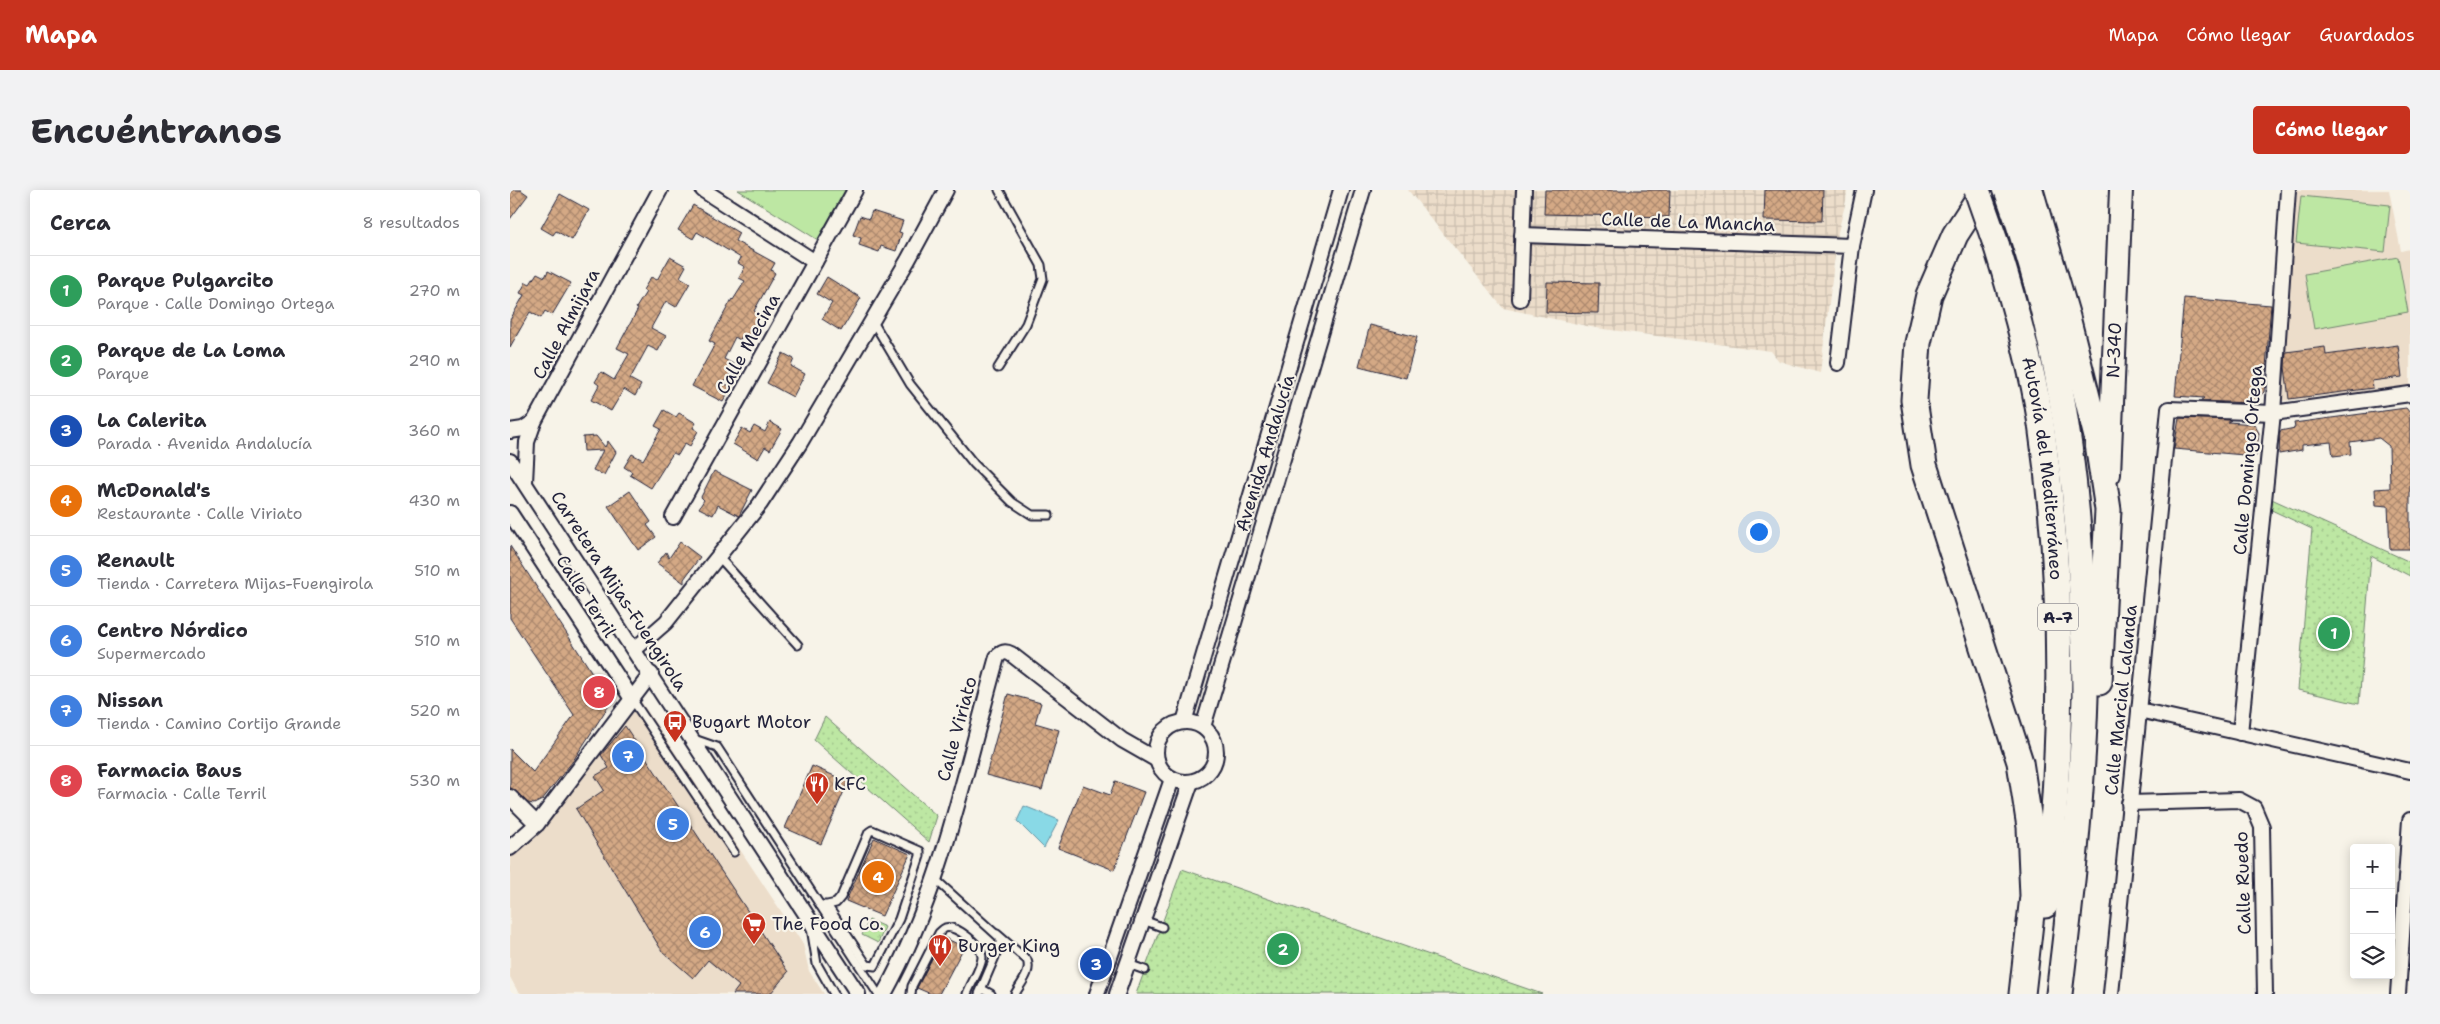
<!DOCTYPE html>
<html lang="es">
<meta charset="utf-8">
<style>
body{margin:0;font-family:"Shantell Sans",sans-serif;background:#f2f2f3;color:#2b2b33}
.controls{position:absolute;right:15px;bottom:15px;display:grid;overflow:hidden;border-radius:5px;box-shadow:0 2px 12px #0003}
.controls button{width:45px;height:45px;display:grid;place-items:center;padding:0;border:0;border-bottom:1px solid #e1e1e2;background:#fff;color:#2b2b33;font:25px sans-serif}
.you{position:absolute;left:1248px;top:341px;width:18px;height:18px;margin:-12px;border:4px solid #fff;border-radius:50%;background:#1a73e8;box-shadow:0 0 0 8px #1a73e833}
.badge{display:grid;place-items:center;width:32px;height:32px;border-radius:50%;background:#c8321e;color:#fff;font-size:16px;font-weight:700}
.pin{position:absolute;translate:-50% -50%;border:2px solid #fff;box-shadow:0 1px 5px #0006}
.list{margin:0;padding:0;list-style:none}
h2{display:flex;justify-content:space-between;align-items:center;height:65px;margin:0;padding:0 20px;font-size:21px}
h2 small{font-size:16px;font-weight:400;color:#7c7c81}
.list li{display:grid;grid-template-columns:32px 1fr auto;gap:15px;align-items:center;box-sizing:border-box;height:70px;padding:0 20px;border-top:1px solid #e1e1e2}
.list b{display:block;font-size:19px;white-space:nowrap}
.list p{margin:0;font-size:16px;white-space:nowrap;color:#7c7c81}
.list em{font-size:16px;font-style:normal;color:#7c7c81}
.icon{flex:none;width:28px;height:28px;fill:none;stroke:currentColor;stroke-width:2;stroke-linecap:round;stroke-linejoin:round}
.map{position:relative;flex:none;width:1900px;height:804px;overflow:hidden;border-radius:5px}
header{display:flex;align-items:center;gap:30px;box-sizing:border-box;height:70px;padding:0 25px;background:#c8321e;color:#fff}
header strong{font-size:24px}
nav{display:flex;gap:28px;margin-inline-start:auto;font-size:18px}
.intro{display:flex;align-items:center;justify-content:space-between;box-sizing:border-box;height:120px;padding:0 30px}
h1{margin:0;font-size:35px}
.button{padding:12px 22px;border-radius:5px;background:#c8321e;color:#fff;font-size:18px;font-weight:700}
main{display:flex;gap:30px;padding:0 30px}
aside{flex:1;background:#fff;border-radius:5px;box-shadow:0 2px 12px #0003}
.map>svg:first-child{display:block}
.built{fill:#ecddca}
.industrial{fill:url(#industrial-grid)}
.green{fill:#bde7a3;stroke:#70846f}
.park{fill:url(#park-dots);stroke:#70846f}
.water{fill:#89d9e6;stroke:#6090a2}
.building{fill:url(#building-cross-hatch);stroke:#22223b}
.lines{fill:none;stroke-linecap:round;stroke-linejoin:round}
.lane-casing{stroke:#22223b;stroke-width:11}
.street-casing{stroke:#22223b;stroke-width:18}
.primary-casing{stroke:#22223b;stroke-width:26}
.highway-casing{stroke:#22223b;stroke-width:29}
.lane{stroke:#f7f3e8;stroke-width:7}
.street{stroke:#f7f3e8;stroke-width:14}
.primary{stroke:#f7f3e8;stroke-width:22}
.highway{stroke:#f7f3e8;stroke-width:25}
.highway-bridge-casing{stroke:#22223b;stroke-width:29;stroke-linecap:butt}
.highway-bridge{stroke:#f7f3e8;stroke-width:25}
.labels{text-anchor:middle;stroke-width:4.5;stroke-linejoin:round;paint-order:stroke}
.shield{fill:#f7f3e8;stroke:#62616f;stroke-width:1}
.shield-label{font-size:16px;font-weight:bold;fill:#22223b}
.street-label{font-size:18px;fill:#22223b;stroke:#f7f3e8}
.poi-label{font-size:18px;fill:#22223b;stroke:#f7f3e8;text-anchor:start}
</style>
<header>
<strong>Mapa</strong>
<nav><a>Mapa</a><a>Cómo llegar</a><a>Guardados</a></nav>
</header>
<div class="intro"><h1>Encuéntranos</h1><a class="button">Cómo llegar</a></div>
<main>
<aside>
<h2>Cerca<small>8 resultados</small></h2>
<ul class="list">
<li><span class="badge" style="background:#2e9e5b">1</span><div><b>Parque Pulgarcito</b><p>Parque · Calle Domingo Ortega</p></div><em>270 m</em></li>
<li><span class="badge" style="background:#2e9e5b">2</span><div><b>Parque de La Loma</b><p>Parque</p></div><em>290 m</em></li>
<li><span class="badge" style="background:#1a4fb4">3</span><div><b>La Calerita</b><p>Parada · Avenida Andalucía</p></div><em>360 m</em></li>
<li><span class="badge" style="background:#e8710a">4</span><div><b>McDonald's</b><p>Restaurante · Calle Viriato</p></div><em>430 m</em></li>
<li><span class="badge" style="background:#3f7fe0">5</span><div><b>Renault</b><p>Tienda · Carretera Mijas-Fuengirola</p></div><em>510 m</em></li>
<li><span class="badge" style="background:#3f7fe0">6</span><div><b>Centro Nórdico</b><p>Supermercado</p></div><em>510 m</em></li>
<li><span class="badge" style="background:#3f7fe0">7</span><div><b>Nissan</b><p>Tienda · Camino Cortijo Grande</p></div><em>520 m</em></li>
<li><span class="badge" style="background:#e0444e">8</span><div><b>Farmacia Baus</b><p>Farmacia · Calle Terril</p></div><em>530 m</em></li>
</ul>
</aside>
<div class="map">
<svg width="1900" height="804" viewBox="0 0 1900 804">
<defs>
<pattern id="industrial-grid" width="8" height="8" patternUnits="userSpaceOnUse" patternTransform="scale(1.25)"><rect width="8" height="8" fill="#ecddca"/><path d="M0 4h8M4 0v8" fill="none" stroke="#cabdae"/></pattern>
<pattern id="park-dots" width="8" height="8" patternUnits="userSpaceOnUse" patternTransform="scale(1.25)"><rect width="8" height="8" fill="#bde7a3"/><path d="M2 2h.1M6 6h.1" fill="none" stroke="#a2c68d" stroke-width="1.8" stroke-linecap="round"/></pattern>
<pattern id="building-cross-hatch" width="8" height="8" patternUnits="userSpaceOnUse" patternTransform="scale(1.25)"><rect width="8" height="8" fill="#d4a985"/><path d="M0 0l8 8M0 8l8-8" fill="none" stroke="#ac896e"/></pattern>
</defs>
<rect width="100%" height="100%" fill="#f7f3e8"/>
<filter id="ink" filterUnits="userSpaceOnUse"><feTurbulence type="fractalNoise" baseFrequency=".02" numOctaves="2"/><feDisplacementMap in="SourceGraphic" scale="10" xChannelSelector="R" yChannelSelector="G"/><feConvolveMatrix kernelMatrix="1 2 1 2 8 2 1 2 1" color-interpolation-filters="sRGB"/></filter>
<g filter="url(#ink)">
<!-- built -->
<g class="built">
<polygon points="1787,0 1879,0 1891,61 1900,59 1900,197 1772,211 1773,163"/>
<polygon points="120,495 293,754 299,781 314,804 12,804 7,800 0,787 0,651 18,634 69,571"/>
</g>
<!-- industrial -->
<polygon class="industrial" points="898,0 1337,0 1336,11 1328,42 1310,183 1269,171 1261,161 1086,138 993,118"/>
<!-- green -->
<g class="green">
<polygon points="228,0 336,0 308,50"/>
<polygon points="1791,6 1880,15 1875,62 1786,53"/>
<polygon points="1888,67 1898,122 1804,139 1795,84"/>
</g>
<!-- park -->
<g class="park">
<polygon points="1755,306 1900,372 1900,386 1861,366 1849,514 1788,500 1802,339 1753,316"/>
<polygon points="315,527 427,626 419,652 304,550"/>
<polygon points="672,679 1032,804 626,804"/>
<polygon points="359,730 375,737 368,753 352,745"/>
</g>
<!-- water -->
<polygon class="water" points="514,616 549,630 534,658 507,631"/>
<!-- building -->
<g class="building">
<polygon points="0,0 11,0 18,5 0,29"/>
<polygon points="1035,0 1160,0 1159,27 1034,24"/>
<polygon points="1255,0 1313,0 1312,31 1254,30"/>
<polygon points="50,4 79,20 62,50 46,41 43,45 31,38"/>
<polygon points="183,15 229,43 225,51 265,73 261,80 265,83 244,121 250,124 238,148 232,145 230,150 225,147 214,169 225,175 214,193 221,197 213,212 182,196 205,154 199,151 222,109 223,110 235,91 229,88 235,77 228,73 231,68 187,42 183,49 168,40"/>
<polygon points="362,21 393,31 389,42 392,43 386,61 371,56 369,62 349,55 351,48 343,45 350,26 359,29"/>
<polygon points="160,67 176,76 170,87 180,93 166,117 156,111 141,138 156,146 148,161 138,156 120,189 131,195 125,206 114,199 101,221 81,210 89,195 85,192 91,182 104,190 119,164 107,158 128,119 126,118 136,102 133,100 141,87 147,90"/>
<polygon points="38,81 61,93 42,125 35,121 31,128 20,122 0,157 0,130 14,105 10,103 16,92 20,94 27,83 35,87"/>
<polygon points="317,87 351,108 331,141 312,129 322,113 307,104"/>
<polygon points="1037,92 1089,93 1088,123 1036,122"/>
<polygon points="1674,108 1761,115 1754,202 1741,213 1690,211 1694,208 1665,206"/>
<polygon points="860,135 907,147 896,188 849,176"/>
<polygon points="1888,155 1892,187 1862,191 1863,198 1779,209 1775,177 1776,162 1815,157 1816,165"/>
<polygon points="273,163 284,169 281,176 295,184 283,207 257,193"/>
<polygon points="1896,218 1900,223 1900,359 1880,359 1878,316 1866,315 1865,299 1880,298 1879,256 1869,248 1840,252 1841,264 1823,266 1821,252 1792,255 1792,260 1769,264 1770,241 1785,238 1784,233"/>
<polygon points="154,220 166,227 169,223 186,233 183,238 188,241 180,256 175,253 168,265 163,263 141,298 120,285 122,282 114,277 122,264 133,270 151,239 145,236"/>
<polygon points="1669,228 1721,230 1718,232 1744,234 1749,243 1746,266 1664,259"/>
<polygon points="260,232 272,239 260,260 255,257 248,269 223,254 232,238 240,243 244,236 255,242"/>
<polygon points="86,246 95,257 98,251 106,262 94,285 83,280 93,260 74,261 73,247"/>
<polygon points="204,281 242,300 229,326 208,315 203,325 189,318 194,310 191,307"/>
<polygon points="120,301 141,332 137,335 146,347 128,360 98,316"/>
<polygon points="170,352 190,367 174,389 174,393 147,373 156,362 159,368"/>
<polygon points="0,356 101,512 63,571 32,610 24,614 18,613 0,597 0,559 23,582 64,525 0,428"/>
<polygon points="498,504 531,513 525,533 549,540 532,600 476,585"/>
<polygon points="115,536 278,782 260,804 223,804 229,796 198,770 183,788 152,761 66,619 94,600 85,586 99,578 91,565"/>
<polygon points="302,576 338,592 311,654 275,638"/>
<polygon points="605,591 634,602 604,680 548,658 573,595 600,605"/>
<polygon points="364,648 400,664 372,726 336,711"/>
<polygon points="433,747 454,757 429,804 421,804 407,798"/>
</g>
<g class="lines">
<!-- lane casing -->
<g class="lane-casing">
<g id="lane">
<polyline points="362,130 400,194 464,274 502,312 522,325 539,325"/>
<polyline points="488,178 516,134 533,89 531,75 489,0"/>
<polyline points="208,366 288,455"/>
<polyline points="122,509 224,662"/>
<polyline points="184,549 207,557 368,804"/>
<polyline points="425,689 490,748 490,755 469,804"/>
<polyline points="310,715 317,715 357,775 365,776 389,729 410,666 410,661 362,640 359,642 331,707 326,713 317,715"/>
<polyline points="633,730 652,737"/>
<polyline points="301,738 307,774 324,804"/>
<path d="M487,744L517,770C522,782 511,793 505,804"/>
<polyline points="618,774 635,780"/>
<polyline points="472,799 481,804"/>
<path d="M401,804L402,796L429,743C430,742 434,738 435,738C446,734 473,756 472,768C471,779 461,793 457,804"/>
</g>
</g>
<!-- street casing -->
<g class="street-casing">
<g id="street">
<polyline points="193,0 305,72"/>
<polyline points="1012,45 1342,56"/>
<polyline points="1010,109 1014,0"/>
<polyline points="1328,173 1342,56 1354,0"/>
<polyline points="0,241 13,239 24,232"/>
<polyline points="0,271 348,804"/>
<polyline points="15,292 17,252 24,232 150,0"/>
<polyline points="0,323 122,509"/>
<polyline points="163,327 345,0"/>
<polyline points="125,459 156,432 250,314 290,253 398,70 436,0"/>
<polyline points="1629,520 1900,581"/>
<polyline points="674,532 831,0"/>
<circle cx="676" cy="562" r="30"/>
<polyline points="693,537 853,0"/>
<polyline points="1730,543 1763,223 1778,0"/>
<polyline points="0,607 27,634"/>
<polyline points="1619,613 1729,610 1744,618 1752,637 1755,804"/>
<polyline points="0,658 27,634 141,484"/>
<path d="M374,804C432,700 455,581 487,467C492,462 495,461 501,464L612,550L647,570"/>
<polyline points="587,804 662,589"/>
<polyline points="607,804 681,592"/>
<polyline points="1601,804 1659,219 1763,223 1900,204"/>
<polyline points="1888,804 1900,630"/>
</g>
</g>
<!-- primary casing -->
<g class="primary-casing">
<g id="primary">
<path id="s1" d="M1599,284L1611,0"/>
</g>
</g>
<!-- highway casing -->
<g class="highway-casing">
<g id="highway">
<polyline points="1474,0 1445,45 1419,105 1408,153 1404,210 1414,275 1510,572 1520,637 1523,706 1512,804"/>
<path d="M1497,0C1548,138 1569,286 1573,433C1574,457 1575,482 1575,507C1572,606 1561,706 1549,804"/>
<polyline points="1520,0 1557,127 1587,247 1598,320 1589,492"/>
<path id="s2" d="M1486,54C1504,112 1522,175 1531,234C1554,393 1554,555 1535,715"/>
</g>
</g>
<!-- lane -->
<use href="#lane" class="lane"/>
<!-- street -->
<use href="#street" class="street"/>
<!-- primary -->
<use href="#primary" class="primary"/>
<!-- highway -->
<use href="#highway" class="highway"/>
<!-- highway-bridge casing -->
<g class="highway-bridge-casing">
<polyline id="highway-bridge" points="1467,0 1486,54"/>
</g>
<!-- highway-bridge -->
<use href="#highway-bridge" class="highway-bridge"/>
</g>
</g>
<!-- icons -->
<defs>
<g id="bus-pin" transform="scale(1.25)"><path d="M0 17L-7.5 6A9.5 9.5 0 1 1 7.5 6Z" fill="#c8321e" stroke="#f7f3e8"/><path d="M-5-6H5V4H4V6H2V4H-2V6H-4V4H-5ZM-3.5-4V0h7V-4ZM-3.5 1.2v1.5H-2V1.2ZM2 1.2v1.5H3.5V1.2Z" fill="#fff"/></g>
<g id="restaurant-pin" transform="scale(1.25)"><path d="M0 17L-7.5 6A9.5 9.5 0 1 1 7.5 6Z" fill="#c8321e" stroke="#f7f3e8"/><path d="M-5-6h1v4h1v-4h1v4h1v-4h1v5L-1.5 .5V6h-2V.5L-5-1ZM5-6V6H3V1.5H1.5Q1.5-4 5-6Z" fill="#fff"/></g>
<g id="supermarket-pin" transform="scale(1.25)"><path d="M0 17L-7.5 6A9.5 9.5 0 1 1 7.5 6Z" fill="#c8321e" stroke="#f7f3e8"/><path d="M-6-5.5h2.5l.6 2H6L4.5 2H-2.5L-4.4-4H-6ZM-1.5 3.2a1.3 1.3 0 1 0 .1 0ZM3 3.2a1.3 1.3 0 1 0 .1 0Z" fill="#fff"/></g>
</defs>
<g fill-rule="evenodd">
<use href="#bus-pin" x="165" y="532"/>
<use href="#restaurant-pin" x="307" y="594"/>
<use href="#supermarket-pin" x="244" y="734"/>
<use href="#restaurant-pin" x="430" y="756"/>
</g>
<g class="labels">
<!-- shield labels -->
<rect class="shield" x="1528" y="413.5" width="40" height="27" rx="4"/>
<g class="shield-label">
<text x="1548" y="433">A-7</text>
</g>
<!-- street labels -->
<g class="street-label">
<text transform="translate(1178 32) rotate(2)" y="6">Calle de La Mancha</text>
<text transform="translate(56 134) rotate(-62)" y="6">Calle Almijara</text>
<text transform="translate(238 154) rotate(-61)" y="6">Calle Mecina</text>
<text dy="6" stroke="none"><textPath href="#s1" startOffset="124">N-340</textPath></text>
<text transform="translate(755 263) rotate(-73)" y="6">Avenida Andalucía</text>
<text transform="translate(1738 270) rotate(-85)" y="6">Calle Domingo Ortega</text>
<text dy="6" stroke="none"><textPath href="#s2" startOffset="230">Autovía del Mediterráneo</textPath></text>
<text transform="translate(109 401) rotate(57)" y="6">Carretera Mijas-Fuengirola</text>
<text transform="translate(76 406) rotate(57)" y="6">Calle Terril</text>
<text transform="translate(1611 510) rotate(-84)" y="6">Calle Marcial Lalanda</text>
<text transform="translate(447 539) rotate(-75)" y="6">Calle Viriato</text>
<text transform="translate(1733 693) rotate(-92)" y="6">Calle Ruedo</text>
</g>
<!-- poi labels -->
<g class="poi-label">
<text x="182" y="538">Bugart Motor</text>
<text x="324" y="600">KFC</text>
<text x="262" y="740">The Food Co.</text>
<text x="448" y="762">Burger King</text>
</g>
</g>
</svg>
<div class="controls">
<button>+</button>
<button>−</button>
<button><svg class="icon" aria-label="layers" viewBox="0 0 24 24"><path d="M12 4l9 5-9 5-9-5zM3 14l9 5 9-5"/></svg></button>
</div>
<div class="you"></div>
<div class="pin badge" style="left:1824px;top:443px;background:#2e9e5b">1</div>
<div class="pin badge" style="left:773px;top:759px;background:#2e9e5b">2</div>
<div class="pin badge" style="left:586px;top:774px;background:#1a4fb4">3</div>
<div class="pin badge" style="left:368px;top:687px;background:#e8710a">4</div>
<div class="pin badge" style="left:163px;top:634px;background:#3f7fe0">5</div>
<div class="pin badge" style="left:195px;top:742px;background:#3f7fe0">6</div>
<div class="pin badge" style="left:118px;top:566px;background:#3f7fe0">7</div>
<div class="pin badge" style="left:89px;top:502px;background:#e0444e">8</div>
</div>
</main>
